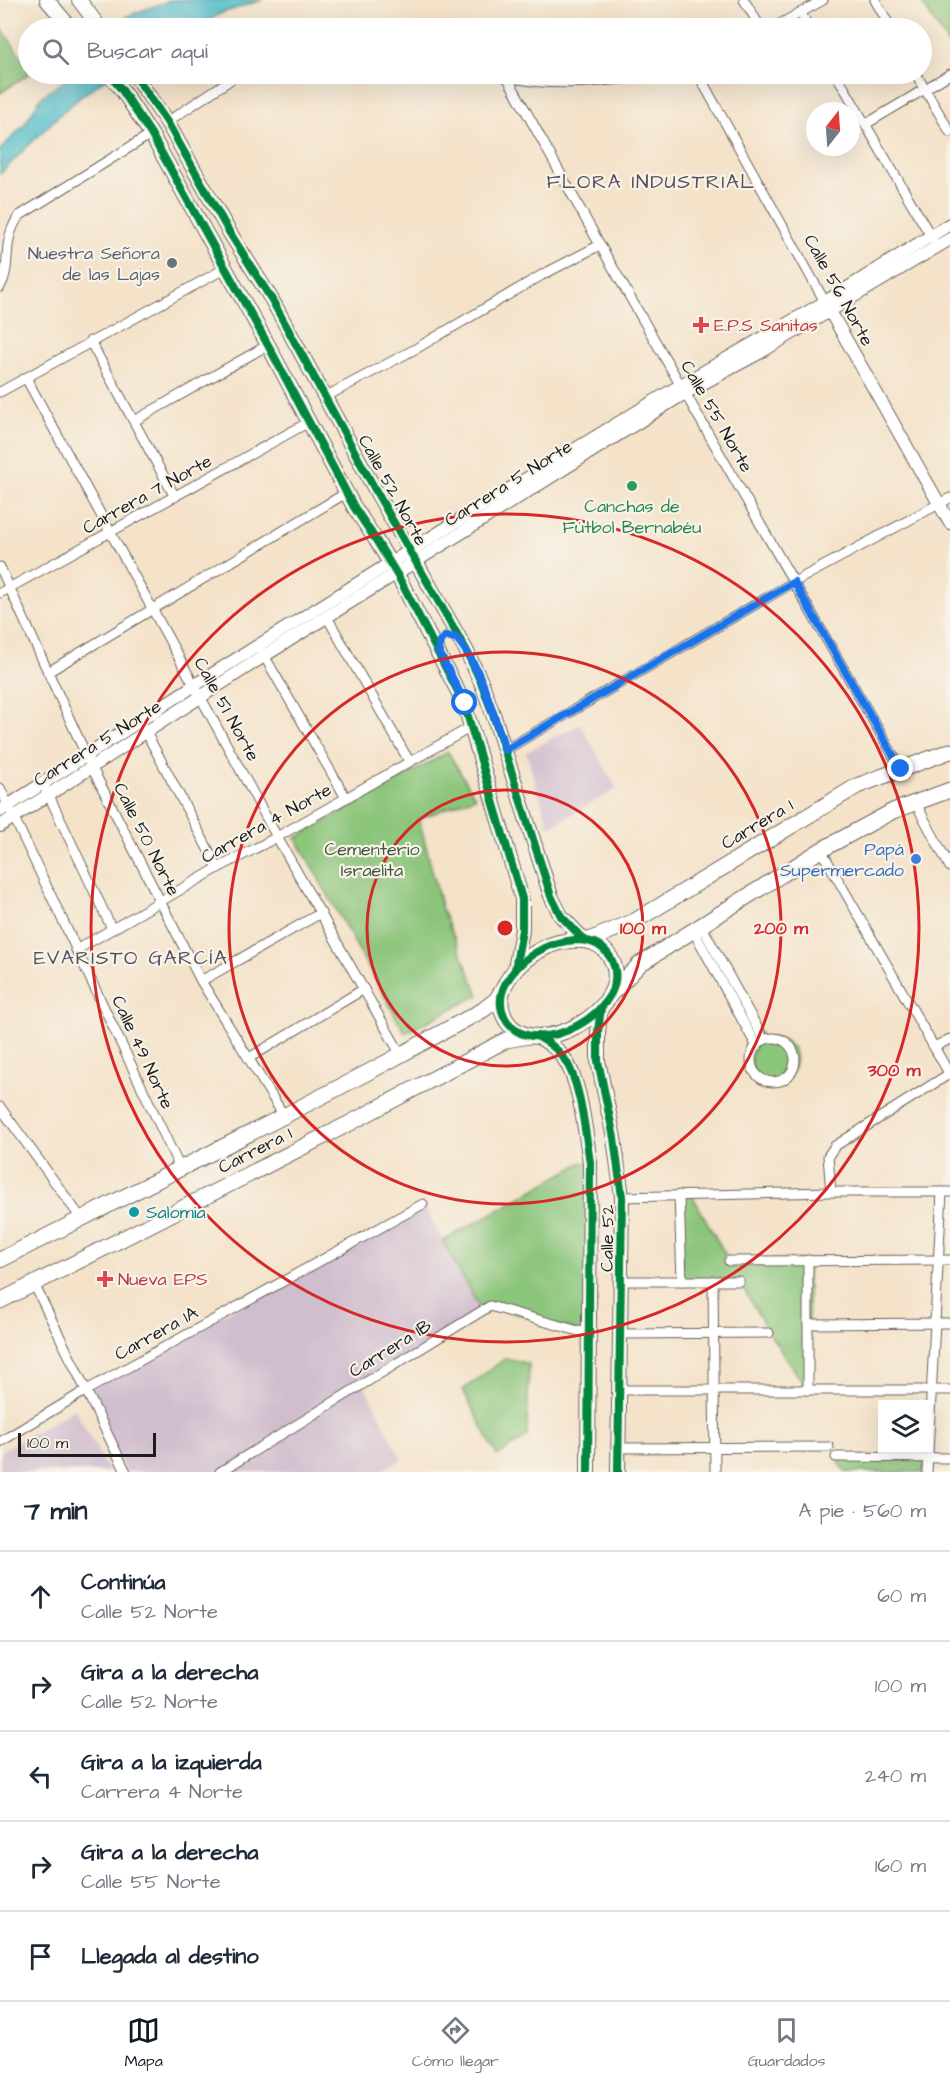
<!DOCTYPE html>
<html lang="es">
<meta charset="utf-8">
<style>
body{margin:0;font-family:"Architects Daughter",sans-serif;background:#f6f6f7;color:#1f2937}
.controls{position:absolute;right:18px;bottom:18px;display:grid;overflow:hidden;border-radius:0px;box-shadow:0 6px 24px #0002}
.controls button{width:54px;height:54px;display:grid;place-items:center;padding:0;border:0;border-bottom:2px solid #e0e1e3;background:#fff;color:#1f2937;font:30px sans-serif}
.compass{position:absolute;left:806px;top:102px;width:54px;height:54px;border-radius:50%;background:#fff;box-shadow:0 6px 24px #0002;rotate:17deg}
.scale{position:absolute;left:18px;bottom:15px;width:138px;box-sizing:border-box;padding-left:6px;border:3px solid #1c1c1c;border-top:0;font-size:16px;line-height:21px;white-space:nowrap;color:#1c1c1c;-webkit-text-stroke:4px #f7f3e8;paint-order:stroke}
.stop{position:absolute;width:18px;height:18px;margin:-14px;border:4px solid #1a73e8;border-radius:50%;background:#fff}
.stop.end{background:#1a73e8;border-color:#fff;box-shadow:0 2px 6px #0008}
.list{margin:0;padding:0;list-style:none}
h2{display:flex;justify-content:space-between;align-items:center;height:78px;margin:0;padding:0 24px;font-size:26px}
h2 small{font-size:20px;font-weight:400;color:#747a83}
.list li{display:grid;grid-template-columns:39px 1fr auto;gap:18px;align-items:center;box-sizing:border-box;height:90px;padding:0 24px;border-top:2px solid #e0e1e3}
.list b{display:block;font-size:22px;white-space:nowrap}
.list p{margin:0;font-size:20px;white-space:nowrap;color:#747a83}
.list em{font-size:20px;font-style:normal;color:#747a83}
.icon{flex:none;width:33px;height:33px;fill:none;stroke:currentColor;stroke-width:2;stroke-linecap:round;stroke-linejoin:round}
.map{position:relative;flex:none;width:950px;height:1472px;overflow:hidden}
.search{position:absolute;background:#fff;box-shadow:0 6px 24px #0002;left:18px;right:18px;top:18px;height:66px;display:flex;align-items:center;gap:15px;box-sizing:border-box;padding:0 21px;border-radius:33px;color:#747a83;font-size:22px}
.sheet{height:528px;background:#fff}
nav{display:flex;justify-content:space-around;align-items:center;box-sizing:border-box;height:84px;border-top:2px solid #e0e1e3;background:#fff;font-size:16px;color:#747a83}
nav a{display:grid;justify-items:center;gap:3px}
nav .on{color:#111827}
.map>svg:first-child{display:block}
.industrial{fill:#d0bdce}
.green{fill:#8bc57a;stroke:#54704b;stroke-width:1.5}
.water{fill:#51beca;stroke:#366d73;stroke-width:1.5}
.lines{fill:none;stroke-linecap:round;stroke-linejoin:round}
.minor-casing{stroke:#686159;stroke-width:11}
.tertiary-casing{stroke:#686159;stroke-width:14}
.secondary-casing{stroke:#686159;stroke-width:16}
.primary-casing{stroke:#686159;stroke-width:17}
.minor{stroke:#fff;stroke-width:9}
.tertiary{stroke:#fff;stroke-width:12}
.secondary{stroke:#fff;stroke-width:14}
.primary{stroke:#fff;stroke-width:15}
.cycleway-casing{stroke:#f7f3e8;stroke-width:11}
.cycleway{stroke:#00873e;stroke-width:8}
.route{stroke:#1a73e8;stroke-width:8}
.ring{fill:none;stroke:#d62828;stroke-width:3}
.worship-dot{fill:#6b7280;stroke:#f7f3e8;stroke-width:2}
.health-dot{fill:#e0444e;stroke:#f7f3e8;stroke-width:2}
.leisure-dot{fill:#2e9e5b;stroke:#f7f3e8;stroke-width:2}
.shop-dot{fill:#3f7fe0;stroke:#f7f3e8;stroke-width:2}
.culture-dot{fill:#0f9aa8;stroke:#f7f3e8;stroke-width:2}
.labels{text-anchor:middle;stroke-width:4.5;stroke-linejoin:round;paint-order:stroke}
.worship-label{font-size:18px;fill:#5b616d;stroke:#f7f3e8;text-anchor:end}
.street-label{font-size:18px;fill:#1c1c1c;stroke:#f7f3e8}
.health-label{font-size:18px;fill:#be3a42;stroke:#f7f3e8;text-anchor:start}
.leisure-label{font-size:18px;fill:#27864d;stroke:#f7f3e8}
.park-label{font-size:18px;fill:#43573d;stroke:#f7f3e8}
.shop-label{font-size:18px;fill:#366cbe;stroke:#f7f3e8;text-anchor:end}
.culture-label{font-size:18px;fill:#0d838f;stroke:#f7f3e8;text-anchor:start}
.neighbourhood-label{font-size:20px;letter-spacing:1.5px;fill:#584e5d;stroke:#f7f3e8}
.centre{fill:#d62828;stroke:#f7f3e8;stroke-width:3}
.ring-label{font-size:18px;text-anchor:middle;font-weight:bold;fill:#d62828;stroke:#f7f3e8;stroke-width:4.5;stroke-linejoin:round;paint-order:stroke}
</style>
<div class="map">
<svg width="950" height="1472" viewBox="0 0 950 1472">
<rect width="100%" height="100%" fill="#f7f3e8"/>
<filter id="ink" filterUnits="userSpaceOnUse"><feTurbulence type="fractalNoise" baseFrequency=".0167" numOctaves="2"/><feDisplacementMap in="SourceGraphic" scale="12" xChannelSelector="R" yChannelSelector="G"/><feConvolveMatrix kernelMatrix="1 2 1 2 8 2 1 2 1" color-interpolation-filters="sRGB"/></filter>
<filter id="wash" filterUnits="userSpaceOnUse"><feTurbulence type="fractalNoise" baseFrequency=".008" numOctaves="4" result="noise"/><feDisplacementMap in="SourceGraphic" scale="24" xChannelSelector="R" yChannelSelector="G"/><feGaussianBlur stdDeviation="1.35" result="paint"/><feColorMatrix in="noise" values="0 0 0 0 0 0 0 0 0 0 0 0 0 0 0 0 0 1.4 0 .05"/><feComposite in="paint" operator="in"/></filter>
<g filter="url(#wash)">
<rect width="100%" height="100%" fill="#f4e2c9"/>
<!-- industrial -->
<g class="industrial">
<polygon points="580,724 617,789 549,827 526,752"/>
<polygon points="423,1204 481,1311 364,1384 402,1460 378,1472 126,1472 85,1391"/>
<polygon points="75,1409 109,1472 0,1472 0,1452"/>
</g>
<!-- green -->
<g class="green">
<polygon points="920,0 950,0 950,47"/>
<polygon points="0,26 28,67 29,74 0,93"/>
<polygon points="448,752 475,797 419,819 442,910 479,995 405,1033 296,838"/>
<path d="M701,925L763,1040C773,1037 783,1037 790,1045C795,1051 797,1059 794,1067C784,1098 735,1078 756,1045L693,930Z"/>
<polygon points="590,1162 589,1334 490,1306 481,1311 443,1241 581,1163"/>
<polygon points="679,1195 692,1195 729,1261 808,1260 808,1390 769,1333 739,1281 682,1281"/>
<polygon points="506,1358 529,1364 527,1437 497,1456 463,1390"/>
<polygon points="836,1457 928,1458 927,1472 845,1472"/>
</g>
<!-- water -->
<g class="water">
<polygon points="171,0 262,0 222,13 194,28 119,28 128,16"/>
<path d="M75,74H114C70,99 36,139 0,174V150L25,124L41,97Z"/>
</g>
</g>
<g filter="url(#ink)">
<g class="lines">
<!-- minor casing -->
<g class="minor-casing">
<g id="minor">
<polyline points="744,0 761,28"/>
<polyline points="875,0 891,28"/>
<polyline points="801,14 810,28"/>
<polyline points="773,28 823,0"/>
<path d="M495,74C549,89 603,82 659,74"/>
<polyline points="698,74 825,302"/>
<polyline points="836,74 933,240"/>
<polyline points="916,74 950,132"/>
<polyline points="507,77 600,245 901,769"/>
<polyline points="167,122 239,74"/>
<polyline points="866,124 950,74"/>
<path d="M0,287C13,264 0,244 19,216L151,134"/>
<polyline points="90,341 175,497"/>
<polyline points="26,378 277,837 401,1055"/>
<polyline points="0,392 226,268"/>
<polyline points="325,397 417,348 542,275 600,245"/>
<polyline points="134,421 268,345"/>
<polyline points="0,567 92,768 201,981 284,1116"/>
<polyline points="0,593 309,422"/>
<polyline points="327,617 409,761"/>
<polyline points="262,652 346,798"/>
<polyline points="48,672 346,493"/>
<polyline points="140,721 218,868"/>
<polyline points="505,750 794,582 950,498"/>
<polyline points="43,783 112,929"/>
<polyline points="0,788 180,1168"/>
<polyline points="915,802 950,867"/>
<polyline points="821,850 950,1075"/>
<polyline points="701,925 764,1040"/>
<polyline points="693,930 756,1045"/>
<polyline points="76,950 218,868 277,837 473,726"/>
<polyline points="201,981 321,913"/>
<circle cx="773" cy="1060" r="22"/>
<polyline points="934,1047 950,1039"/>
<polyline points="249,1058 364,989"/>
<polyline points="0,1107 81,1218"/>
<polyline points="831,1192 828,1156 835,1146 949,1074"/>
<polyline points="679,1195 682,1281"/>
<polyline points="622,1197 831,1192 950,1192"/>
<polyline points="729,1261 950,1260"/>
<polyline points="621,1281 739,1281"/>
<polyline points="713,1281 715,1472"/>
<polyline points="34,1284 126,1472"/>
<polyline points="808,1324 950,1323"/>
<polyline points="620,1334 769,1333"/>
<polyline points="619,1390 950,1390"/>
<polyline points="808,1390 808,1260"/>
<polyline points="0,1442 85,1391 423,1204"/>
<polyline points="618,1448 829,1447"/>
<polyline points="836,1457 950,1458"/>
<polyline points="220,1472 490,1306 589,1334"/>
<polyline points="927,1472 942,1192"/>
</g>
</g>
<!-- tertiary casing -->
<g class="tertiary-casing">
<g id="tertiary">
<polyline points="827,306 950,523"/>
<polyline points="0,811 195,685 480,507 681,385 825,302 950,224"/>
<polyline points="0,826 264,656 685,393 759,353 950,239"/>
</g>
</g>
<!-- secondary casing -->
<g class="secondary-casing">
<g id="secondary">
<polyline points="47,0 71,28"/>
<polyline points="79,0 100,28"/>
<polyline points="109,74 122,90 151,134 268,345 354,507 376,540 399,578 464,703 522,899 522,930 515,970"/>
<polyline points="134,74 167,122 228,230 272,300 377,493 466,650 482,684 494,717 551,896 561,916 584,940"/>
<polyline points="601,1007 598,1032 598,1061 614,1138 622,1197 618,1472"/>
<path d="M537,1036C547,1042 556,1047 563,1057C581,1080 585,1133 590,1162L588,1472"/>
</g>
</g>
<!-- primary casing -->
<g class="primary-casing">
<g id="primary">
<path d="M575,940C590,940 601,943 610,957C641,1008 528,1069 504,1016C491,988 521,959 544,948C554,943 564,941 575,940Z"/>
<polyline points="589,940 635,921 857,786 950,751"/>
<polyline points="610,995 640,964 821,850 893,811 950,790"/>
<polyline points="0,1260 284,1116 378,1067 483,1010 496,1000 503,989"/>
<polyline points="0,1301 350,1123 506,1040 529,1036"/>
</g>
</g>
<!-- minor -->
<use href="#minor" class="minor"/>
<!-- tertiary -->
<use href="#tertiary" class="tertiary"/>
<!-- secondary -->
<use href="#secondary" class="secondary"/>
<!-- primary -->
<use href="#primary" class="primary"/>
<!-- cycleway casing -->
<g class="cycleway-casing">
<g id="cycleway">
<polyline points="109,74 122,90 151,134 268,345 354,507 376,540 399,578 464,703 522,899 522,930 515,970"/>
<polyline points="134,74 167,122 228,230 272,300 377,493 466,650 482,684 494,717 551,896 561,916 584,940"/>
<path d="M575,940C590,940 601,943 610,957C641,1008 528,1069 504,1016C491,988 521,959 544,948C554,943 564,941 575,940Z"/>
<polyline points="601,1007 598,1032 598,1061 614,1138 622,1197 618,1472"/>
<path d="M537,1036C547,1042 556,1047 563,1057C581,1080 585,1133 590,1162L588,1472"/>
</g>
</g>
<!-- cycleway -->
<use href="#cycleway" class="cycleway"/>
</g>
</g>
<g class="lines" filter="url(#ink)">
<!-- route -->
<path class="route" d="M465,703L438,650L440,641L446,636L456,638C480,663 494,717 505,750L794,582L901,769"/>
</g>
<!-- distance rings -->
<g class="ring">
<circle cx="505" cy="928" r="138"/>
<circle cx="505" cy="928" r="276"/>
<circle cx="505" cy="928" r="414"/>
</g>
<!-- markers -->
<circle class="worship-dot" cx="172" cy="263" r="6"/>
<g class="health-dot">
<path d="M698 316h6v6h6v6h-6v6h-6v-6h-6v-6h6z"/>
<path d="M102 1270h6v6h6v6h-6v6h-6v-6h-6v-6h6z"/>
</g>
<circle class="leisure-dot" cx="632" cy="486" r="6"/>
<circle class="shop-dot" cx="916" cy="859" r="6"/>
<circle class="culture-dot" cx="134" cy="1212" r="6"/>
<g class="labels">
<!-- worship labels -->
<g class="worship-label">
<text x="160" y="259">Nuestra Señora<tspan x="160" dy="21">de las Lajas</tspan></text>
</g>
<!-- street labels -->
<g class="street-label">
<text transform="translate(839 290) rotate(61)" y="6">Calle 56 Norte</text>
<text transform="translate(717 416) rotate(60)" y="6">Calle 55 Norte</text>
<text transform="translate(508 483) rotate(-32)" y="6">Carrera 5 Norte</text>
<text transform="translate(393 490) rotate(61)" y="6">Calle 52 Norte</text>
<text transform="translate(147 494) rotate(-29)" y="6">Carrera 7 Norte</text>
<text transform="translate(227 709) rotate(61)" y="6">Calle 51 Norte</text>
<text transform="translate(97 743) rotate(-32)" y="6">Carrera 5 Norte</text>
<text transform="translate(266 823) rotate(-29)" y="6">Carrera 4 Norte</text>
<text transform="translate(757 824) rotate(-31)" y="6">Carrera 1</text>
<text transform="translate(147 839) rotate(63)" y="6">Calle 50 Norte</text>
<text transform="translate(143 1052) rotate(65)" y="6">Calle 49 Norte</text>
<text transform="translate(255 1150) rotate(-27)" y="6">Carrera 1</text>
<text transform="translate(607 1238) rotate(-89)" y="6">Calle 52</text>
<text transform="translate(156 1333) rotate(-29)" y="6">Carrera 1A</text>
<text transform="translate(390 1348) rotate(-32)" y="6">Carrera 1B</text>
</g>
<!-- health labels -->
<g class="health-label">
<text x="714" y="331">E.P.S Sanitas</text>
<text x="118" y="1285">Nueva EPS</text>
</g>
<!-- leisure labels -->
<g class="leisure-label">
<text x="632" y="512">Canchas de<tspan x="632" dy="21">Fútbol Bernabéu</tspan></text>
</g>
<!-- park labels -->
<g class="park-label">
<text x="372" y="855">Cementerio<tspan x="372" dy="21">Israelita</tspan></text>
</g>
<!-- shop labels -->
<g class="shop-label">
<text x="904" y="855">Papá<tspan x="904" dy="21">Supermercado</tspan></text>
</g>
<!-- culture labels -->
<g class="culture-label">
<text x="146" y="1218">Salomia</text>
</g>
<!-- neighbourhood labels -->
<g class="neighbourhood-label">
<text x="651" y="188">FLORA INDUSTRIAL</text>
<text x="131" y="964">EVARISTO GARCÍA</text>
</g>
</g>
<circle cx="505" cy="928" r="9" class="centre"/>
<g class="ring-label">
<text x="643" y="934">100 m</text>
<text x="781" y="934">200 m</text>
<text x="894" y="1076">300 m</text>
</g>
</svg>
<div class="controls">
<button><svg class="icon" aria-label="layers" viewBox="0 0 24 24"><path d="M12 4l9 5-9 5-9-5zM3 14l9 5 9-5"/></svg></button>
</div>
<svg class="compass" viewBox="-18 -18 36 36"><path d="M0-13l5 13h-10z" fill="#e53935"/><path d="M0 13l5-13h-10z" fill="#747a83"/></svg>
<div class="scale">100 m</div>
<div class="stop" style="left:465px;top:703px"></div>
<div class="stop end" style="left:901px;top:769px"></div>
<div class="search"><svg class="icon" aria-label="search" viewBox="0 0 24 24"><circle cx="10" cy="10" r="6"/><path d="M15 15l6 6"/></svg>Buscar aquí</div>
</div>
<section class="sheet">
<h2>7 min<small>A pie · 560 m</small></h2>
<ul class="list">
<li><svg class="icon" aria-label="ahead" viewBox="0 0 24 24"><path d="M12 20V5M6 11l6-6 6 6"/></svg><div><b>Continúa</b><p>Calle 52 Norte</p></div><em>60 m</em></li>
<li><svg class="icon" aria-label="right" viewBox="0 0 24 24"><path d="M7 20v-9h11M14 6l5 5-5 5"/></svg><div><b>Gira a la derecha</b><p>Calle 52 Norte</p></div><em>100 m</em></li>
<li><svg class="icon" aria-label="left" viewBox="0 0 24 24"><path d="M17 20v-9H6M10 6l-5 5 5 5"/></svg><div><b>Gira a la izquierda</b><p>Carrera 4 Norte</p></div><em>240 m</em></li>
<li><svg class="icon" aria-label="right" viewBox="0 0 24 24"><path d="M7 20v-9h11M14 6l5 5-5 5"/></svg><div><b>Gira a la derecha</b><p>Calle 55 Norte</p></div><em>160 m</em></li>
<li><svg class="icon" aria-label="arrive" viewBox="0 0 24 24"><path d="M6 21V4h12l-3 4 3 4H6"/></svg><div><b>Llegada al destino</b></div></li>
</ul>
</section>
<nav>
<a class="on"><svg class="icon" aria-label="map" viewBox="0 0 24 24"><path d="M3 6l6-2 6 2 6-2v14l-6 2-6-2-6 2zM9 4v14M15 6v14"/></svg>Mapa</a>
<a><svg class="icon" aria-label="directions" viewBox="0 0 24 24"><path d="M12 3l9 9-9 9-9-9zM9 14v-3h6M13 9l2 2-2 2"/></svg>Cómo llegar</a>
<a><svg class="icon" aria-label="saved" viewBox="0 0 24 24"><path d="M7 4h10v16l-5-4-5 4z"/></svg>Guardados</a>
</nav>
